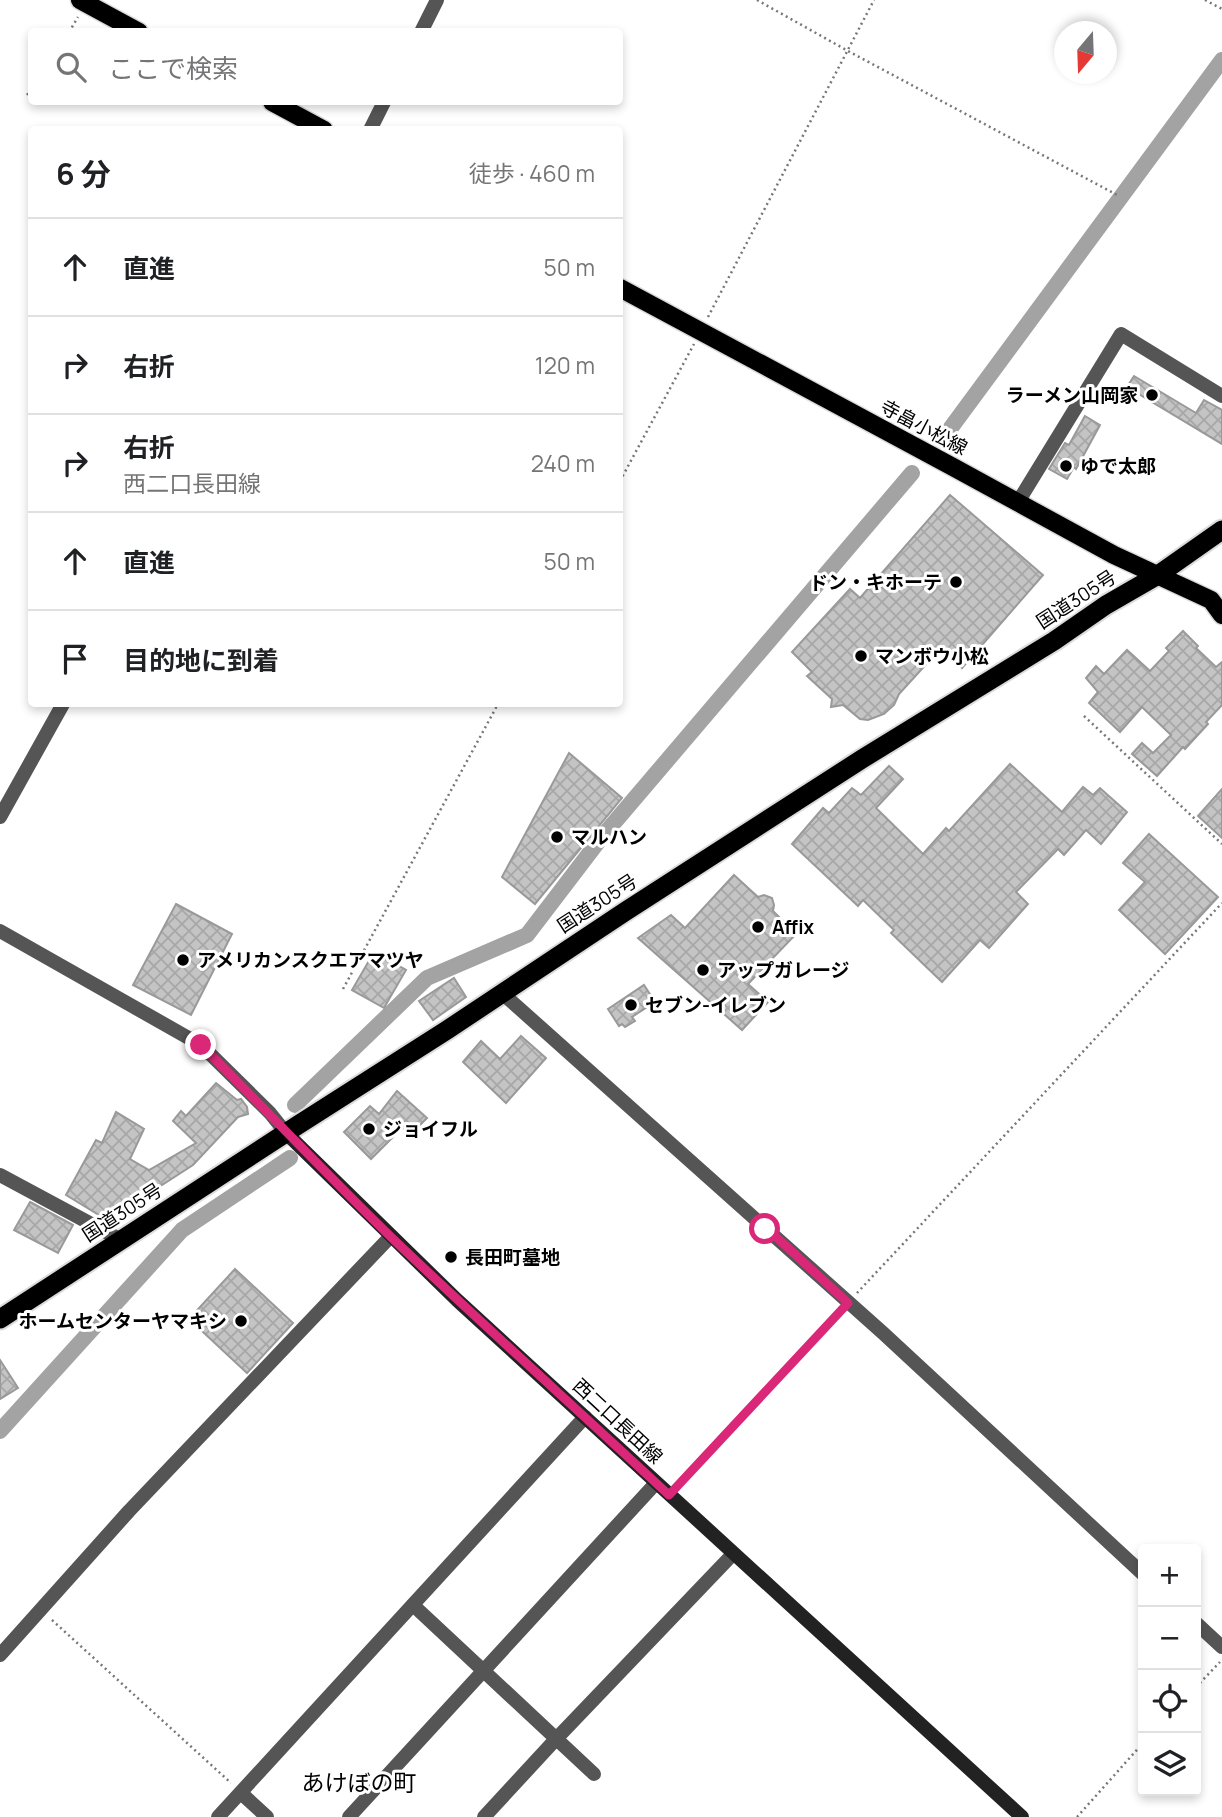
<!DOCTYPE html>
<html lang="ja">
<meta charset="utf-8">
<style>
body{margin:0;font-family:Manrope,"Noto Sans JP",sans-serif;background:#f6f6f6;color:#202124}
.controls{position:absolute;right:21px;bottom:21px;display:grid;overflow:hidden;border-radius:7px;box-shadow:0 4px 10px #0003}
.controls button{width:63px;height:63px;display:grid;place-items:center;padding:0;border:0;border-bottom:2px solid #e0e0e0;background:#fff;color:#202124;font:35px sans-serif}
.compass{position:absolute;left:1054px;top:21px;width:63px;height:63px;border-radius:50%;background:#fff;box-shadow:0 4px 10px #0003;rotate:199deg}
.stop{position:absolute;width:21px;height:21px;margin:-16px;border:5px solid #db2777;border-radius:50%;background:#fff}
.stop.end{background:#db2777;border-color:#fff;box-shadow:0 2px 7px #0008}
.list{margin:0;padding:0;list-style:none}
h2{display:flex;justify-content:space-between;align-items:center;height:91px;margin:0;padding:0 28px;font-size:30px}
h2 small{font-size:23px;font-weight:400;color:#757577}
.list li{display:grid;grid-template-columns:46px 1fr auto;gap:21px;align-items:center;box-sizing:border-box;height:98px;padding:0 28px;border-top:2px solid #e0e0e0}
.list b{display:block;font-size:26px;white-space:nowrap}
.list p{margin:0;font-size:23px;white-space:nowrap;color:#757577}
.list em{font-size:23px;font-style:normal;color:#757577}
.icon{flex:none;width:38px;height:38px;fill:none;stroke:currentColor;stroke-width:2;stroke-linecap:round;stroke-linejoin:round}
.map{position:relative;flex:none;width:1222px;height:1817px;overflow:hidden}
.search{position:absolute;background:#fff;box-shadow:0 4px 10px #0003;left:28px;top:28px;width:595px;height:77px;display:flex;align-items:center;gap:18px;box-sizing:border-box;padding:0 24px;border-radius:7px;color:#757577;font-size:26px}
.panel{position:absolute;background:#fff;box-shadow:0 4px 10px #0003;left:28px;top:126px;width:595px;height:581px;border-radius:7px}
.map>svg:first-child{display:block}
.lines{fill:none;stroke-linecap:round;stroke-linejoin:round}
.canal{stroke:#a3a3a3;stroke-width:16}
.building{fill:url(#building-cross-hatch);stroke:#999;stroke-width:2}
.primary-casing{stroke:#dbdbdb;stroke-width:21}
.trunk-casing{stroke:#dbdbdb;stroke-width:23}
.path{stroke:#777;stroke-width:2.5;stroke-dasharray:2 3.5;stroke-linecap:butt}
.minor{stroke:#555;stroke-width:14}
.tertiary{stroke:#555;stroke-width:14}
.secondary{stroke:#222;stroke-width:14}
.primary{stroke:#000;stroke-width:18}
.trunk{stroke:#000;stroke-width:19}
.route{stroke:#db2777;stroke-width:9}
.poi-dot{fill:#000;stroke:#fff;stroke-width:2.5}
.labels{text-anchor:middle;stroke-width:6;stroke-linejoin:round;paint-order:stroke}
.poi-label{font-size:19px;font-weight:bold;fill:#000;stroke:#fff;text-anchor:start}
.street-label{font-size:19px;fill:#000;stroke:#fff}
.quarter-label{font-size:23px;fill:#000;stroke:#fff}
</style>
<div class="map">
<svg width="1222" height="1817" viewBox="0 0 1222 1817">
<defs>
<pattern id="building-cross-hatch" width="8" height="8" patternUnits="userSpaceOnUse" patternTransform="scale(1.75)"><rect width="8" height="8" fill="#c4c4c4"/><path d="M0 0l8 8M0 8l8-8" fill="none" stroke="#a7a7a7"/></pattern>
</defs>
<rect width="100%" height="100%" fill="#fff"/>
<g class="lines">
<!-- canal -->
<g class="canal">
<polyline points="947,433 1222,60"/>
<polyline points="295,1105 427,978 527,935 601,838 912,473"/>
<polyline points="0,1431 182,1230 290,1158"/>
</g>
</g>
<!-- building -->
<g class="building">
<polygon points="1134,376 1196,413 1204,400 1222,410 1222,444 1127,387"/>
<polygon points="1085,416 1100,425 1076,469 1074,467 1067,479 1049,469 1065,443 1069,445"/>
<polygon points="950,495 1043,575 962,668 940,649 899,694 894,705 884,714 868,720 860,719 843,705 831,707 832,699 807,676 812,672 792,652 850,589 860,598"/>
<polygon points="1183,631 1198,646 1196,648 1216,667 1222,662 1222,705 1206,722 1208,724 1185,749 1183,747 1157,776 1132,754 1142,743 1153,753 1171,735 1142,707 1120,732 1089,703 1098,692 1086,678 1096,666 1104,674 1127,650 1150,671 1169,651 1166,648"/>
<polygon points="569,753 622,798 535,904 502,877"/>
<polygon points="1010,764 1062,812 1083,787 1093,795 1100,788 1127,812 1101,844 1086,830 1064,855 1058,849 1016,892 1028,904 989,948 980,940 942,982 891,933 894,930 863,900 858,906 792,844 823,808 829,813 852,788 861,795 889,766 903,779 876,808 923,854 946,828 949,831"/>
<polygon points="1222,789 1222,838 1198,816"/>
<polygon points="1149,834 1218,897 1165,954 1119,910 1145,882 1123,863"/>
<polygon points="734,875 758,897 764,895 772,898 774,905 773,911 796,934 748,984 768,1002 742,1030 638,938 671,915 685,928"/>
<polygon points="176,904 232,934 191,1015 133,985"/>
<polygon points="374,952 406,970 384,1008 352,990"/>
<polygon points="454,978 466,997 433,1020 419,1001"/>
<polygon points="644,985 655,1002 632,1017 635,1021 625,1027 622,1024 619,1026 608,1009"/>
<polygon points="521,1036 546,1058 506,1103 463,1062 481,1041 500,1059"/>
<polygon points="216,1083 237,1100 241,1099 247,1107 248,1114 238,1117 193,1165 117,1214 106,1217 99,1215 66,1195 96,1140 102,1143 116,1112 144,1129 130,1159 149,1170 196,1143 173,1121 181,1111 186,1116"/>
<polygon points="397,1091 427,1118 410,1135 403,1127 371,1159 344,1132 370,1106 379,1114"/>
<polygon points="30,1202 73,1225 58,1253 14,1230"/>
<polygon points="235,1269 293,1323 247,1373 189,1319"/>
<polygon points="0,1360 18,1388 0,1399"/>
</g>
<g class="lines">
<!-- primary casing -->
<g class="primary-casing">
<g id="primary">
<polyline points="80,0 139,32"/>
<polyline points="272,102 324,130"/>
<polyline points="620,288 953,467 1114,555 1211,600 1222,615"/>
</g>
</g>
<!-- trunk casing -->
<g class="trunk-casing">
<polyline id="trunk" points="0,1319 298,1125 447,1030 626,911 862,759 1054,641 1106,605 1158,575 1222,530"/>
</g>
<!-- path -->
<g class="path">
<polyline points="757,0 848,51 1119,196"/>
<polyline points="1205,0 1222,9"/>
<polyline points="69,32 78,17"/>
<polyline points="27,95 32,88"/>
<polyline points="708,317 874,0"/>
<polyline points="620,481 694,344"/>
<polyline points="1084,716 1222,844"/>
<polyline points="343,989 498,704"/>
<polyline points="857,1293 1222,903"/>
<polyline points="678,1485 838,1313"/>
<polyline points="52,1620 231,1783"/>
<polyline points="1196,1687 1220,1662"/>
<polyline points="1077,1817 1143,1743"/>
</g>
<!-- minor -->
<g class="minor">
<polyline points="421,32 437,0"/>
<polyline points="370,130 384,102"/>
<polyline points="1018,502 1121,334 1222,396"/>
<polyline points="0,817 63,704"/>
<polyline points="0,931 201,1045 270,1113 286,1133"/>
<polyline points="0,1175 121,1240"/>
<polyline points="413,1605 594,1774"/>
<polyline points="0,1655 129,1511 391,1236"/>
<polyline points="241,1793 267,1817"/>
<polyline points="218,1817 585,1417"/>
<polyline points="349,1817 656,1483"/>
<polyline points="484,1817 556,1739 733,1554"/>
</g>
<!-- tertiary -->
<g class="tertiary">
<polyline points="502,993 883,1333 1143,1574"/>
<polyline points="1196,1623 1222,1647"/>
</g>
<!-- secondary -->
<polyline class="secondary" points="286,1133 457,1300 1022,1817"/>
<!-- primary -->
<use href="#primary" class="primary"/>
<!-- trunk -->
<use href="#trunk" class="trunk"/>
</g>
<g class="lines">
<!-- route -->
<path class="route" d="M201,1045C265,1109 327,1175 392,1238C483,1325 577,1409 669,1495L848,1303L774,1235L765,1229"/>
</g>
<!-- markers -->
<g class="poi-dot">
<circle cx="1152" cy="395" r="7"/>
<circle cx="1066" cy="466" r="7"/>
<circle cx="956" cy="582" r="7"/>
<circle cx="861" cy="656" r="7"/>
<circle cx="557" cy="837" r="7"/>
<circle cx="758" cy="927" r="7"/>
<circle cx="183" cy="960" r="7"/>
<circle cx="703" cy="970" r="7"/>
<circle cx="631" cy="1005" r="7"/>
<circle cx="369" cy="1129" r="7"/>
<circle cx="451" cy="1257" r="7"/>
<circle cx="241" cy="1321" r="7"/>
</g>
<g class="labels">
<!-- poi labels -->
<g class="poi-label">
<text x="1138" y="402" text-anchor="end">ラーメン山岡家</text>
<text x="1080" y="473">ゆで太郎</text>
<text x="942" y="589" text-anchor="end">ドン・キホーテ</text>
<text x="875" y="663">マンボウ小松</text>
<text x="571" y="844">マルハン</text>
<text x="772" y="934">Affix</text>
<text x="197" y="967">アメリカンスクエアマツヤ</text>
<text x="717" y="977">アップガレージ</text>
<text x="645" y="1012">セブン-イレブン</text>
<text x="383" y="1136">ジョイフル</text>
<text x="465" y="1264">長田町墓地</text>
<text x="227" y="1328" text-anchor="end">ホームセンターヤマキシ</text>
</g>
<!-- street labels -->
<g class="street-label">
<text transform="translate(924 427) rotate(28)" y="7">寺畠小松線</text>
<text transform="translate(1076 599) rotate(-33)" y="7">国道305号</text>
<text transform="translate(597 903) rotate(-33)" y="7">国道305号</text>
<text transform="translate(122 1212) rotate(-33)" y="7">国道305号</text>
<text transform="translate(618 1421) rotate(43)" y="7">西二口長田線</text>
</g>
<!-- quarter labels -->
<g class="quarter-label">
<text x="359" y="1791">あけぼの町</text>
</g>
</g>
</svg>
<div class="controls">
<button>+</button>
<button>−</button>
<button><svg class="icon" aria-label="locate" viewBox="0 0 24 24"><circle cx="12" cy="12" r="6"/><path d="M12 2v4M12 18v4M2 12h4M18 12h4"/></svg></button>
<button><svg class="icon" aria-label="layers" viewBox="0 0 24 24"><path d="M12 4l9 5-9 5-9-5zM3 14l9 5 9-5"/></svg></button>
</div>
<svg class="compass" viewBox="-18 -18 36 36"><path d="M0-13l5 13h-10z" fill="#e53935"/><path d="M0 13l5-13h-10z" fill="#757577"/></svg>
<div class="stop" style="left:765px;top:1229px"></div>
<div class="stop end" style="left:201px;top:1045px"></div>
<div class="search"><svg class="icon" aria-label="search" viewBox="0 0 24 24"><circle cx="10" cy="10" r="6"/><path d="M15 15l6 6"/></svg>ここで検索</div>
<section class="panel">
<h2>6 分<small>徒歩 · 460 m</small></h2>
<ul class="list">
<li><svg class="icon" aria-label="ahead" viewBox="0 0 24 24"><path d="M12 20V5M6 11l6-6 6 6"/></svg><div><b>直進</b></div><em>50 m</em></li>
<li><svg class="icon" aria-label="right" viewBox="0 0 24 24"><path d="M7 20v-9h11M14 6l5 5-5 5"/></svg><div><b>右折</b></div><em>120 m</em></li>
<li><svg class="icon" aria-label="right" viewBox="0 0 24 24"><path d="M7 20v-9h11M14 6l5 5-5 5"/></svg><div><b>右折</b><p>西二口長田線</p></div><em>240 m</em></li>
<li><svg class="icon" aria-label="ahead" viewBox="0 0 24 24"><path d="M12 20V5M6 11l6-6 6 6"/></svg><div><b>直進</b></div><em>50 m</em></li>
<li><svg class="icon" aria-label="arrive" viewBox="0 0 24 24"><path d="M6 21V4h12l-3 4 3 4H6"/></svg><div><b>目的地に到着</b></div></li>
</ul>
</section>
</div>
